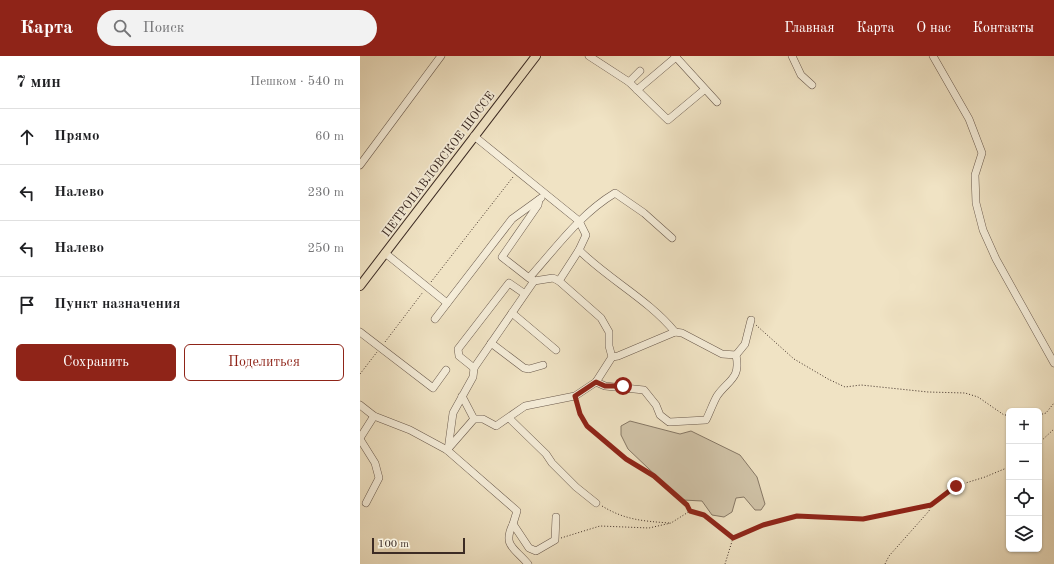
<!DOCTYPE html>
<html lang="ru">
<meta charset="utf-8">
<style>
body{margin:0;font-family:"Old Standard TT",serif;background:#f2f2f2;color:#202124}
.controls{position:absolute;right:12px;bottom:12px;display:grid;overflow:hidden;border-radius:6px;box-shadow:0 1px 3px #0004}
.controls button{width:36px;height:36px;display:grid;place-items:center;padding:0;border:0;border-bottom:1px solid #e0e0e0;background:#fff;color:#202124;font:20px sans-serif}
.scale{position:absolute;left:12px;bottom:10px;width:93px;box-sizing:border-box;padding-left:4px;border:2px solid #3c2b24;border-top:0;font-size:11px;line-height:14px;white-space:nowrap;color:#3c2b24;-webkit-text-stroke:3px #f5edd9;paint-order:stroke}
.stop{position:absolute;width:12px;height:12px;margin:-9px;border:3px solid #8f2418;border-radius:50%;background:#fff}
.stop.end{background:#8f2418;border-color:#fff;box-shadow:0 1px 4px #0008}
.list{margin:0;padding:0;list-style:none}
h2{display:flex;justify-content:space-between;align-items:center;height:52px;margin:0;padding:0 16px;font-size:17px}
h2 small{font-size:13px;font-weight:400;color:#757577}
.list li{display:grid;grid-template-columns:26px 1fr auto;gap:12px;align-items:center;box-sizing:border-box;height:56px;padding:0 16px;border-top:1px solid #e0e0e0}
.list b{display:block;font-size:15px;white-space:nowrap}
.list em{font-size:13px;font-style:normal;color:#757577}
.actions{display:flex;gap:8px;padding:12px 16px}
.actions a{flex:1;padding:9px 0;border:1px solid #8f2418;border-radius:6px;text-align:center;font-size:14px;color:#8f2418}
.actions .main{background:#8f2418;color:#fff}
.icon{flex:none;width:22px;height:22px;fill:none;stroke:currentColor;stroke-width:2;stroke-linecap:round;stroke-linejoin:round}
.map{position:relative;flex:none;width:694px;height:508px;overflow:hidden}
header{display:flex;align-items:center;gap:24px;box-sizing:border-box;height:56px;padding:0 20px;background:#8f2418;color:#fff}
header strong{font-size:19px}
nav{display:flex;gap:22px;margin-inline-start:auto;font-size:14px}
.search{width:280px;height:36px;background:#f2f2f2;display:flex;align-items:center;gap:10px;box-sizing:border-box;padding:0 14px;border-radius:22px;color:#757577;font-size:15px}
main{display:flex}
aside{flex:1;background:#fff}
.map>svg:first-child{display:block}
.green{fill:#d1c4a9;stroke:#867866}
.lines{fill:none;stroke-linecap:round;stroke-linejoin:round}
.minor-casing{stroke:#69594c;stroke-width:8}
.major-casing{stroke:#3c2b24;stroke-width:10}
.path{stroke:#3c2b24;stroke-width:1;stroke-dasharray:1 2;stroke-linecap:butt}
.minor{stroke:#f5edd9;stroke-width:7}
.major{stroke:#f0e3c4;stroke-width:8}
.route{stroke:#8f2418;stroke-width:5}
.labels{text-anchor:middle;stroke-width:3.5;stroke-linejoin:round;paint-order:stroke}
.street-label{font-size:12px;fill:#3c2b24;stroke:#f5edd9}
</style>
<header>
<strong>Карта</strong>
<div class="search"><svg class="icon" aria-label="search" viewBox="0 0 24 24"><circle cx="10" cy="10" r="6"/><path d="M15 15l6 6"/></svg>Поиск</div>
<nav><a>Главная</a><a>Карта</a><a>О нас</a><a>Контакты</a></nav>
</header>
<main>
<aside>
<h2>7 мин<small>Пешком · 540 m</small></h2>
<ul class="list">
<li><svg class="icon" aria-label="ahead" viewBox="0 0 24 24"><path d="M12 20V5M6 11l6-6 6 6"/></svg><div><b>Прямо</b></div><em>60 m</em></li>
<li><svg class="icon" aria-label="left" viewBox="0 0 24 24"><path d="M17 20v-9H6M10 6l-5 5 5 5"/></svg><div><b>Налево</b></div><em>230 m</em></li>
<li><svg class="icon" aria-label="left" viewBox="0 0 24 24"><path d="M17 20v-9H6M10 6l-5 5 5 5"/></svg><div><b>Налево</b></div><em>250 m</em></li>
<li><svg class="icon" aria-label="arrive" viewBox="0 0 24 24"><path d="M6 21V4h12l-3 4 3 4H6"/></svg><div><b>Пункт назначения</b></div></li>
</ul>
<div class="actions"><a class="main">Сохранить</a><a>Поделиться</a></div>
</aside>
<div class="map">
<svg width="694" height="508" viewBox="0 0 694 508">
<rect width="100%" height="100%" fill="#f0e3c4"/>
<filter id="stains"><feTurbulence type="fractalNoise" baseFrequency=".005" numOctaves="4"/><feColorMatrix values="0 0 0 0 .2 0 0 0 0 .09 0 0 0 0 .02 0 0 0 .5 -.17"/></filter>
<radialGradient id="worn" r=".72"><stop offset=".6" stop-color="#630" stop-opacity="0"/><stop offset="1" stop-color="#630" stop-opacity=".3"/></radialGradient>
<!-- green -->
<polygon class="green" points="270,365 320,378 331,375 380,399 397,421 405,448 401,454 395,454 384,441 376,442 372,456 364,461 352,459 342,445 323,444 289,413 268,393 261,379 261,370"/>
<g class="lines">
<!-- minor casing -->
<g class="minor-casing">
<g id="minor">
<polyline points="229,0 269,26 308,64 344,34"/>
<polyline points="315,0 357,46"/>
<polyline points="432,0 441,19 452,29"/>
<polyline points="573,0 609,63 622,97 615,119 616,147 623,174 636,203 694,307"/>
<polyline points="269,26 280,15"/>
<polyline points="277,34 316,1"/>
<polyline points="0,109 81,0"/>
<path d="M179,144L178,149L142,201L169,222C196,192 220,158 255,137L284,157L312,182"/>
<path d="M219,194C248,223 289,244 315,276"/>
<polyline points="25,197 87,247"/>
<polyline points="171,223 174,225 193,222 199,225"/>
<polyline points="165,238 149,227 98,293 99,300 114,312 174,225"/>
<polyline points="152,257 196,294"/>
<polyline points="75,263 152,163 181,142"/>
<polyline points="0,276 73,332 86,314"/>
<polyline points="131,287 164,312 169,313 183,309"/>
<polyline points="252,301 258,300 315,276 322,277 362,298 376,299 385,288 391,264"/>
<path d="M236,326L245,330L284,334L296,349L300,359L309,366L346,364C350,356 353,347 357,340C368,324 381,323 376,299"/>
<polyline points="102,340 114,363"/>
<polyline points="0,349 14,360 50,374 87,394 157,455 153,468 169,492 176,495 195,484 196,461"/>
<polyline points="149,362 186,398 192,407 216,431 236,447"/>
<polyline points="0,382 14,360"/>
<polyline points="0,383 15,407 19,422 6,447"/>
<polyline points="87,394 114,363 123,363 136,370 165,350 215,340 236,326 252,301 249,290 249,276 241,262 199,225 219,194 226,179 219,165 114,80"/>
<polyline points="88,394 93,357 113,321 114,312"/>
<path d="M153,468C142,490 155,492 168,508"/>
</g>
</g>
<!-- major casing -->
<g class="major-casing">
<polyline id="major" points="0,230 176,0"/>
</g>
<!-- path -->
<g class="path">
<polyline points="71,226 153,121"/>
<polyline points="396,269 434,303 468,323 485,331 501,329 568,336 605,337 618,341 644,359 649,359"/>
<polyline points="25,286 63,236"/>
<polyline points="0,318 17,296"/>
<polyline points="217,347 220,358 227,370 266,403 294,420 327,449 330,455"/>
<polyline points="679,359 686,357 694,347"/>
<polyline points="679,387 694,373"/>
<path d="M242,450C265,464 283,465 309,467"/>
<polyline points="330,455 344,459 373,482 365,508"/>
<polyline points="201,482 240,470 289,472 311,467 330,455"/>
<polyline points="373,482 403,469 437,460 503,463 571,449 596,430 625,421 649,411"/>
<polyline points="525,508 529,500 569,455 571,449"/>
</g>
<!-- minor -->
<use href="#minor" class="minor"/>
<!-- major -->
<use href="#major" class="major"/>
</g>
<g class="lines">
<!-- route -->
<polyline class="route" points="263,330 245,330 236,326 215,340 220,358 227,370 266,403 294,420 327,449 330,455 344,459 373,482 403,469 437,460 503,463 571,449 596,430"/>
</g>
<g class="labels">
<!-- street labels -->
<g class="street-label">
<text transform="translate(78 108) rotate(-53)" y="4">ПЕТРОПАВЛОВСКОЕ ШОССЕ</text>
</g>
</g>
<rect width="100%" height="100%" filter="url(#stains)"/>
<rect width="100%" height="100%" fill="url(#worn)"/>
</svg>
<div class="controls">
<button>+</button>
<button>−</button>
<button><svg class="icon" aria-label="locate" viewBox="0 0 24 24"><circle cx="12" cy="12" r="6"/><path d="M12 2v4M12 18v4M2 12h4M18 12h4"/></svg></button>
<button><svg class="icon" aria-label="layers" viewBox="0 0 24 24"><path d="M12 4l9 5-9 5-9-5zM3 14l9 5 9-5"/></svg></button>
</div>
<div class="scale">100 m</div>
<div class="stop" style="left:263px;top:330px"></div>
<div class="stop end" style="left:596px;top:430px"></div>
</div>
</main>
